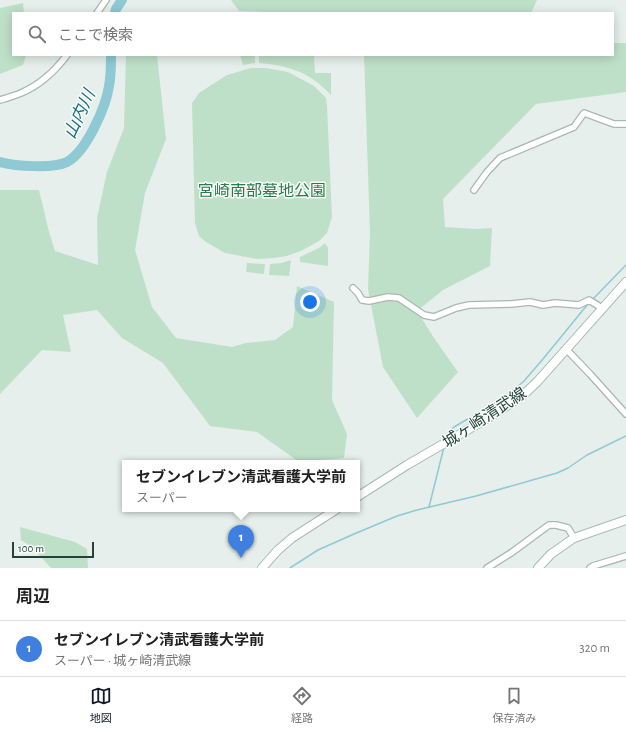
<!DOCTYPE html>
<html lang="ja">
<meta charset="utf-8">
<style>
body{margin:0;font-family:"Alegreya Sans","Noto Sans JP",sans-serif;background:#f6f6f6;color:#222}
.scale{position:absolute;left:12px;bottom:10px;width:82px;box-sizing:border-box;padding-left:4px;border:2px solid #24423a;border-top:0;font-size:11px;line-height:14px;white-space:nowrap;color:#24423a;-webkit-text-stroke:3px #f7fbf9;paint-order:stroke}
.you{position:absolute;left:310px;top:302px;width:14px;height:14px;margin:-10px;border:3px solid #fff;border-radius:50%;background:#1a73e8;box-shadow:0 0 0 6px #1a73e833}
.badge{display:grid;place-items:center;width:26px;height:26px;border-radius:50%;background:#111827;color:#fff;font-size:13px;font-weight:700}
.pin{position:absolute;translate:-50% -33px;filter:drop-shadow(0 1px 2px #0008)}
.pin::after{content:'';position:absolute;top:21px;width:14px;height:12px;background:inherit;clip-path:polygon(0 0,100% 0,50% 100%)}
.popup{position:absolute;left:122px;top:460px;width:238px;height:52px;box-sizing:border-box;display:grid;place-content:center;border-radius:0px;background:#fff;filter:drop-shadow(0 1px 3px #0005);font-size:13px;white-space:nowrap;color:#767676}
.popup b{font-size:15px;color:#222}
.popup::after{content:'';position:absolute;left:50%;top:100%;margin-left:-8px;border:8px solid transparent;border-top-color:#fff}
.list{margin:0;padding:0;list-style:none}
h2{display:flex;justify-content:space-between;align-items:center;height:52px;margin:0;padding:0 16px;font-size:17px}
h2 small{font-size:13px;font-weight:400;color:#767676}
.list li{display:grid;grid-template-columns:26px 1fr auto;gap:12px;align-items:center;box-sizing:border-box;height:56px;padding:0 16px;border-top:1px solid #e0e0e0}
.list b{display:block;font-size:15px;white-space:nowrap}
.list p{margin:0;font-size:13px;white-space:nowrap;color:#767676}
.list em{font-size:13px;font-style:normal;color:#767676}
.icon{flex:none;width:22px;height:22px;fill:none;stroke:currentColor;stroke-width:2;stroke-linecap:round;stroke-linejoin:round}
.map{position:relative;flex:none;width:626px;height:568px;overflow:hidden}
.search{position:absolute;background:#fff;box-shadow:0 2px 10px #0003;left:12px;right:12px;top:12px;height:44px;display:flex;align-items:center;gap:10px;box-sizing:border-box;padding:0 14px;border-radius:0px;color:#767676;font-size:15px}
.sheet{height:108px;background:#fff}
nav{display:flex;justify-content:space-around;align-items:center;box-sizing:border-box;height:56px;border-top:1px solid #e0e0e0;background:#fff;font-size:11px;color:#767676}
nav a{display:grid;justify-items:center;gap:2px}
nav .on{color:#111827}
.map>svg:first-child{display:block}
.green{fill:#bfe0c8}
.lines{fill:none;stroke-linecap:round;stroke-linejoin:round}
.stream{stroke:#8ec9d4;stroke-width:1.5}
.river{stroke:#8ec9d4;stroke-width:10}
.street-casing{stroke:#a8b8b2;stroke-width:8}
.secondary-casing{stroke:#a4bbb3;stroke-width:10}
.street{stroke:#fff;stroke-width:5.5}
.secondary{stroke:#fff;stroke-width:8}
.labels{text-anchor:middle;stroke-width:3;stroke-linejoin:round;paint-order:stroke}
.park-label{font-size:16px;fill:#2d7a4b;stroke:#f7fbf9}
.street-label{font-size:16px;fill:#24423a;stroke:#f7fbf9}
.water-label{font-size:17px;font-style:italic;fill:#1c6f80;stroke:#f7fbf9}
</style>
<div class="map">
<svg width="626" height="568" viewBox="0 0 626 568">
<rect width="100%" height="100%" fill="#e6efeb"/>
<!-- green -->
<g class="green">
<polygon points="231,0 537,0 531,13 291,13 239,11"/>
<polygon points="23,3 24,13 13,13 13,55 26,55 23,65 0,74 0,8"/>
<polygon points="613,43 626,43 626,92 536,104 443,199 445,227 476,229 492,228 490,266 443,290 417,311 434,338 458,372 417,418 383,367 368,289 370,233 364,55 613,55"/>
<polygon points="126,55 157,55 166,139 145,193 135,250 152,307 176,338 232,347 246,343 275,340 293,327 297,286 334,302 332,400 347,434 344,458 299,462 257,432 210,426 163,363 122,338 97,310 63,315 71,352 42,350 0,394 0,190 39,190 49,232 55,251 98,265 97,218 107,172 124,128"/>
<polygon points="240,55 255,55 255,63 243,65"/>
<path d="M259,55H314L315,73H331V95C326,90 320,84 314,80C297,68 279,65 259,63Z"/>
<polygon points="251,68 266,68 288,72 314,86 326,98 327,106 332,217 327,233 319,241 303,250 287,256 273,258 258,259 225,253 206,242 199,236 195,223 192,103 199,93 227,75"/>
<polygon points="325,243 328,248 328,266 300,262 300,257 319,248"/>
<polygon points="291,260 289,276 269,275 270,264 281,263"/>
<polygon points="247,263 265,264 264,274 246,272"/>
<polygon points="20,527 75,542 87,549 88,568 51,568 32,547 21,540"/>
</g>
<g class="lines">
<!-- stream -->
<g class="stream">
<polyline points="593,299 626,265"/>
<polyline points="447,438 449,431 454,427 507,396 524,381 543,359 583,310 590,302"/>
<polyline points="429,507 444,447"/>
<polyline points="290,568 318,550 354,534 397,516 417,510 476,496 557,473 568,468 587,455 626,436"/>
</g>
<!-- river -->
<g class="river">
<polyline points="115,13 116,9 122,0"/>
<path d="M0,162C15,166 53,169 67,162C86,152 106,107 109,86C111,76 111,65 111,55"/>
</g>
<!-- street casing -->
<g class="street-casing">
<g id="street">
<polyline points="97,13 106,0"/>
<path d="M0,100C7,98 14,96 21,93C40,85 55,71 67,55"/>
<polyline points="474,190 487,172 500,158 574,127 584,113 614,124 626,124"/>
<polyline points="353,288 358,293 362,300 369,301 388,297 399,298 424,315 434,317 456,308 469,305 511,304 530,302 543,305 555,303 579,305 589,300 602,308"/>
<polyline points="566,349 590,374 626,414"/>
<polyline points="487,568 511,553 549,525 556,525 568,528 574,538"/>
<polyline points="590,568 593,566 626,556"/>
</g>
</g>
<!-- secondary casing -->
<g class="secondary-casing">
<g id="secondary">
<polyline points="357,497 407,465 488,418 522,396 537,382 626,282"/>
<polyline points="262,568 278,550 292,538 337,509"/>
<polyline points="538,568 551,554 574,538 626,520"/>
</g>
</g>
<!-- street -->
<use href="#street" class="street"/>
<!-- secondary -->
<use href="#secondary" class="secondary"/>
</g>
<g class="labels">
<!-- park labels -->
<g class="park-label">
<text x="262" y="196">宮崎南部墓地公園</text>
</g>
<!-- street labels -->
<g class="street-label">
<text transform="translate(484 417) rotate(-33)" y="6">城ヶ崎清武線</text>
</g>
<!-- water labels -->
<g class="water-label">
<text transform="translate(79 114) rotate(-65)" y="6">山内川</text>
</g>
</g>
</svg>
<div class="scale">100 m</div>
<div class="you"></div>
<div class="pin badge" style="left:241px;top:558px;background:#3f7fe0">1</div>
<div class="popup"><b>セブンイレブン清武看護大学前</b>スーパー</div>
<div class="search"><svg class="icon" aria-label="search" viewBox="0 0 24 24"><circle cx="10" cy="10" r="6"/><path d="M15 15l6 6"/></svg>ここで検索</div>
</div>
<section class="sheet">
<h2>周辺<small></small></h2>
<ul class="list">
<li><span class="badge" style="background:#3f7fe0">1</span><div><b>セブンイレブン清武看護大学前</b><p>スーパー · 城ヶ崎清武線</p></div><em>320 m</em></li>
</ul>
</section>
<nav>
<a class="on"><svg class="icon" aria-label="map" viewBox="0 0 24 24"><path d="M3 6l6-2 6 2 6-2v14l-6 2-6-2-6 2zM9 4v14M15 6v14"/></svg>地図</a>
<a><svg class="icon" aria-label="directions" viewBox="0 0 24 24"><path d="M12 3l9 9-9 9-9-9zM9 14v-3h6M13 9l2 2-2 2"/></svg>経路</a>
<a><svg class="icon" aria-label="saved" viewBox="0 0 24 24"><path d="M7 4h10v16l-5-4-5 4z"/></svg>保存済み</a>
</nav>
